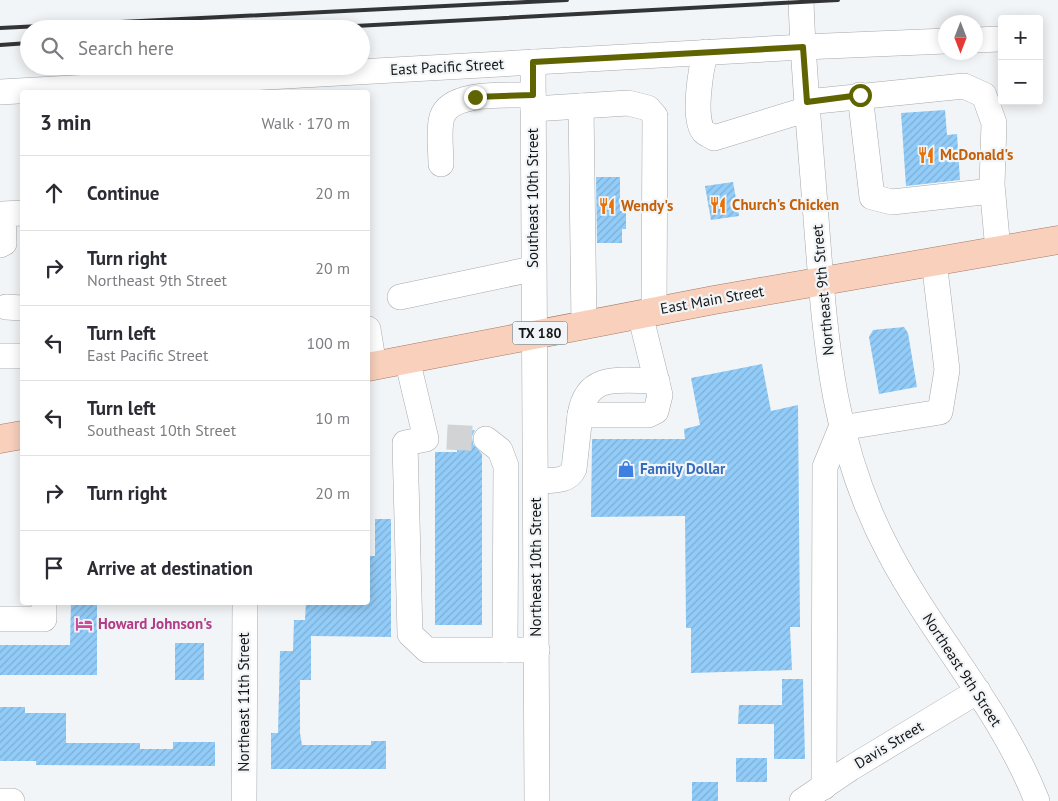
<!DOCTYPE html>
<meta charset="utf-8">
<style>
body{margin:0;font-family:"PT Sans",sans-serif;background:#f7f7f7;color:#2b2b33}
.controls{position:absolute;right:15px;top:15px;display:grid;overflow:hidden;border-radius:5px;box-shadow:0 2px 12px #0003}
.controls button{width:45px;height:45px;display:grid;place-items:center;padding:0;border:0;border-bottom:1px solid #e1e1e2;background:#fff;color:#2b2b33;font:25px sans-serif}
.compass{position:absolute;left:938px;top:15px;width:45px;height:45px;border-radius:50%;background:#fff;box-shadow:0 2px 12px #0003;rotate:180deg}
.stop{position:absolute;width:15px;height:15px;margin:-11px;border:4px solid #5f6400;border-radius:50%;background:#fff}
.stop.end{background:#5f6400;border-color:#fff;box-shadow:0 1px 5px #0008}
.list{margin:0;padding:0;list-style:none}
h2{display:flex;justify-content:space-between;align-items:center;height:65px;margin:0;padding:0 20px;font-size:21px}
h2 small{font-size:16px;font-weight:400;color:#7c7c81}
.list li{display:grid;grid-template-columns:32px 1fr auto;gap:15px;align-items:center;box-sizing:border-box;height:75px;padding:0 20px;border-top:1px solid #e1e1e2}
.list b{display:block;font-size:19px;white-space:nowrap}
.list p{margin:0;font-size:16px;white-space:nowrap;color:#7c7c81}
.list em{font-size:16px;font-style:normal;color:#7c7c81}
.icon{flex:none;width:28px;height:28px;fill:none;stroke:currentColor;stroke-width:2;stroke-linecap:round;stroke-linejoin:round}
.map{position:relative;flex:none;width:1058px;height:801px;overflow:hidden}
.search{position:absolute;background:#fff;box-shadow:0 2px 12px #0003;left:20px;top:20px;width:350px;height:55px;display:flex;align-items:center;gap:12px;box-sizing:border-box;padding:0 18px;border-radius:28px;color:#7c7c81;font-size:19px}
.panel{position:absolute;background:#fff;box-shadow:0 2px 12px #0003;left:20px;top:90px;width:350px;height:515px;border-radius:5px}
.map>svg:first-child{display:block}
.building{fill:url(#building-hatch)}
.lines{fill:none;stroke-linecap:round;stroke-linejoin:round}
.minor-tunnel{stroke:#d1d3d5;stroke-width:25;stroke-dasharray:25 12;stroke-linecap:butt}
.minor-casing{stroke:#a6a9ab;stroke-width:26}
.major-casing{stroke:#a67a65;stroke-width:29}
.minor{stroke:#fff;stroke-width:25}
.major{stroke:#f8d0bc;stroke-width:28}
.rail{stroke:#333436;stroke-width:4}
.route{stroke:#5f6400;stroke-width:6}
.labels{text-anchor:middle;stroke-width:4.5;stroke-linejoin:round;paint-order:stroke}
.shield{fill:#f2f5f7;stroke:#57585a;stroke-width:1}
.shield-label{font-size:14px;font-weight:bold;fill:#141516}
.street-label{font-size:15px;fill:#141516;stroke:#f2f5f7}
.food-label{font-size:15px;font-weight:bold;fill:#c56008;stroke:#f2f5f7;text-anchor:start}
.shop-label{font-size:15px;font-weight:bold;fill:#366cbe;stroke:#f2f5f7;text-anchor:start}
.hotel-label{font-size:15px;font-weight:bold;fill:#b23c85;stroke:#f2f5f7;text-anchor:start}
</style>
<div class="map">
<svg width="1058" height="801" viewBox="0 0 1058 801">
<defs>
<pattern id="building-hatch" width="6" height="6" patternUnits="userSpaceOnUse" patternTransform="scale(1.25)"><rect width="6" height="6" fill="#92ccf8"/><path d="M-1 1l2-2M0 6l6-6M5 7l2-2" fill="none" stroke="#7daed4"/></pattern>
</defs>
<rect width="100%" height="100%" fill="#f2f5f7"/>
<!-- building -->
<g class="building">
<polygon points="945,110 947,135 957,134 960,180 906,186 901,113"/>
<polygon points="596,177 620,177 620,211 626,211 626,229 622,229 622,243 597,243"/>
<polygon points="733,182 739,216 711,220 705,186"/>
<polygon points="904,327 908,333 917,387 879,394 869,337 873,330"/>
<polygon points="762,364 771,411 798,405 800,627 790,627 792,670 691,673 691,628 686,628 685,516 591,517 592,439 685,439 684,429 700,425 691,378"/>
<polygon points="457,430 475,430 472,436 473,444 482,454 482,625 435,625 435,452 457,452"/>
<polygon points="375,519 391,519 391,637 311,636 311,680 300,680 300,733 302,745 371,745 371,741 386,741 386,769 271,769 271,733 278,733 280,651 293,651 294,620 305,620 306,602 368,602 368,556 375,556"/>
<polygon points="71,602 97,602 97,675 0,675 0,645 70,645"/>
<rect x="175" y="643" width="29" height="37"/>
<polygon points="782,679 803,679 805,759 774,759 774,724 738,724 739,705 782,705"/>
<polygon points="0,707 25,707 25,713 66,713 66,743 140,743 140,749 173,749 173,742 215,742 215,766 36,765 36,761 0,761"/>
<rect x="736" y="758" width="31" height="24"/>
<rect x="692" y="782" width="26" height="19"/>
</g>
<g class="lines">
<!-- minor-tunnel -->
<polyline class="minor-tunnel" points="447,437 486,439"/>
<!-- minor casing -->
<g class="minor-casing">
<g id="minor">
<path d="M801,0C803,69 810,137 815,205C825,331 829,441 890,554C935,639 1002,711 1037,801"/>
<polyline points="976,40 999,39"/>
<path d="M706,52C701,67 692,120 704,132C706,134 711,136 714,138L808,109"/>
<polyline points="533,62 537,801"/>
<polyline points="0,92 803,47 946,41"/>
<polyline points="860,95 872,197 892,202 992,191"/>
<polyline points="807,102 964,86 984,95 994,123 992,185 998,250"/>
<polyline points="581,106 584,324"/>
<polyline points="533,109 628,103 648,108 655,116 654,311"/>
<path d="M441,164C441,150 438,130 442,117C451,90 510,96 533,95"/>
<polyline points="0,245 4,243 3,214 22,213"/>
<polyline points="400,297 532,269"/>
<polyline points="6,307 22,308"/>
<polyline points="368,329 374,366"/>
<polyline points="0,356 22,356"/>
<polyline points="407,359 426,439 405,443 410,634 427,650 537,650"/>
<path d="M580,415C587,371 622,381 657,381"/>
<polyline points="486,439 500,450 506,466 505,650"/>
<path d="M536,481C549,480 568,483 574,469L580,415H648L656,411L660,395L640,314"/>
<polyline points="0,619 44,619 44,602"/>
<polyline points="824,787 825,467 841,428 940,412 947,370 934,261"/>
<polyline points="0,801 12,801"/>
<polyline points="244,801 245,602"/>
<polyline points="802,801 851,768 978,691"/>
</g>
</g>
<!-- major casing -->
<g class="major-casing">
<g id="major">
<polyline points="368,367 714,300 1058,240"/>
<polyline points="0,439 22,435"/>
</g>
</g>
<!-- minor -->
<use href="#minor" class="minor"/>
<!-- major -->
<use href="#major" class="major"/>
<!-- rail -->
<g class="rail">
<polyline points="0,28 567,0"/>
<polyline points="299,29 838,0"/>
<polyline points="0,45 29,43"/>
</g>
</g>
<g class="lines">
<!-- route -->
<polyline class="route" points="475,97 533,95 533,62 803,47 807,102 860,95"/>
</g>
<!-- icons -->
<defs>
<g id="restaurant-bare" transform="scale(1.35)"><path d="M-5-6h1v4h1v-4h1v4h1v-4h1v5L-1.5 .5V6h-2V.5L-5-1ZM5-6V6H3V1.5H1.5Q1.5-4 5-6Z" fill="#e8710a" stroke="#f2f5f7" stroke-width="2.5" paint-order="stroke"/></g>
<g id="shop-bare" transform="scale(1.35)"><path d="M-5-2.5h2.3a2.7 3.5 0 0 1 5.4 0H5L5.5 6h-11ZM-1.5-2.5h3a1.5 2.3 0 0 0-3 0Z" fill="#3f7fe0" stroke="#f2f5f7" stroke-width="2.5" paint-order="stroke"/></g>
<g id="hotel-bare" transform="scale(1.35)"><path d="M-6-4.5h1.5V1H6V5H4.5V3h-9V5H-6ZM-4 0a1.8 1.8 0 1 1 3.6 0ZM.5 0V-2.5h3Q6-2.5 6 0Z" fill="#d1479c" stroke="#f2f5f7" stroke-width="2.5" paint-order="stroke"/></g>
</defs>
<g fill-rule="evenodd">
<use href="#restaurant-bare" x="926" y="155"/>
<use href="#restaurant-bare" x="718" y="205"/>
<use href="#restaurant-bare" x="607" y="206"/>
<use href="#shop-bare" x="626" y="469"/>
<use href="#hotel-bare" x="84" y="624"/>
</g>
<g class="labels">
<!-- shield labels -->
<rect class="shield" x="512.5" y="321.5" width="55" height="23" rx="4"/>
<g class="shield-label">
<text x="540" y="338">TX 180</text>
</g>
<!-- street labels -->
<g class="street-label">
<text transform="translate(447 67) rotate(-3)" y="5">East Pacific Street</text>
<text transform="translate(533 198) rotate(-90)" y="5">Southeast 10th Street</text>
<text transform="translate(823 290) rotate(-95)" y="5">Northeast 9th Street</text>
<text transform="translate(712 300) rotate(-10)" y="5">East Main Street</text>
<text transform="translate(536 567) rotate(-90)" y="5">Northeast 10th Street</text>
<text transform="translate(962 670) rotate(57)" y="5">Northeast 9th Street</text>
<text transform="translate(244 702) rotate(-90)" y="5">Northeast 11th Street</text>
<text transform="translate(889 745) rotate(-31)" y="5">Davis Street</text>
</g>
<!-- food labels -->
<g class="food-label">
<text x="940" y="160">McDonald's</text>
<text x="732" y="210">Church's Chicken</text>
<text x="621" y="211">Wendy's</text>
</g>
<!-- shop labels -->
<g class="shop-label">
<text x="640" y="474">Family Dollar</text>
</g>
<!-- hotel labels -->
<g class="hotel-label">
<text x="98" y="629">Howard Johnson's</text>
</g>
</g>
</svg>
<div class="controls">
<button>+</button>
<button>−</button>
</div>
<svg class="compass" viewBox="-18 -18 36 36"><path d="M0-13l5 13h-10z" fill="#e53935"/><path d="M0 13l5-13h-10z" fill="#7c7c81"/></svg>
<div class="stop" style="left:860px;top:95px"></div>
<div class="stop end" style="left:475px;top:97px"></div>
<div class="search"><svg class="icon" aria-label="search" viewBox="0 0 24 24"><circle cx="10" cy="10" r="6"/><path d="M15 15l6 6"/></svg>Search here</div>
<section class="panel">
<h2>3 min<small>Walk · 170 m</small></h2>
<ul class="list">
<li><svg class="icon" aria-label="ahead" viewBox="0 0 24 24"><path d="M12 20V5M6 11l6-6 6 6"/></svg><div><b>Continue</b></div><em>20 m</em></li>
<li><svg class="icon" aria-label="right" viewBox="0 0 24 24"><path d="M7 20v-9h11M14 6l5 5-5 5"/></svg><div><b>Turn right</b><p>Northeast 9th Street</p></div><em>20 m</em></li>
<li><svg class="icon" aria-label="left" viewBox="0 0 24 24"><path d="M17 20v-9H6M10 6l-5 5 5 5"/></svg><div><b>Turn left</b><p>East Pacific Street</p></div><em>100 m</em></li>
<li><svg class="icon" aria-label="left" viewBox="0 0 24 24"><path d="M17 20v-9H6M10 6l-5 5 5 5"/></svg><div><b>Turn left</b><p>Southeast 10th Street</p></div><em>10 m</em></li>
<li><svg class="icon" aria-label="right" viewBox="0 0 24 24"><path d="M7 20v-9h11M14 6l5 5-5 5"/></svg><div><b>Turn right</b></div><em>20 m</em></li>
<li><svg class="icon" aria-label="arrive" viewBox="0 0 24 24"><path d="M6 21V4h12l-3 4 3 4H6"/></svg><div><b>Arrive at destination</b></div></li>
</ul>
</section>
</div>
